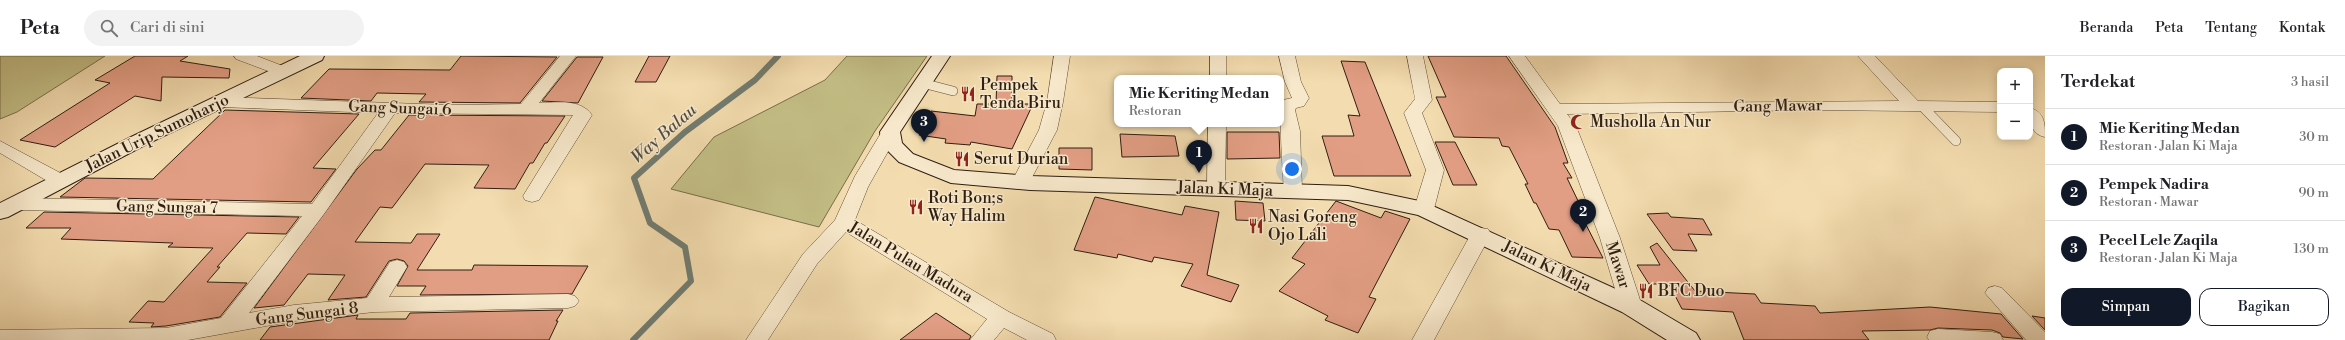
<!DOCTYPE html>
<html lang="id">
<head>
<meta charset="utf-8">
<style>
  body { margin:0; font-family:"Libre Bodoni",serif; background:#f2f2f2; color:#202124 }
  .controls { position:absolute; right:12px; top:12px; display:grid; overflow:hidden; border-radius:8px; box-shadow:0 2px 10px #0003 }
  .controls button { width:36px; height:36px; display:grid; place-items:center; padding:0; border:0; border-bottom:1px solid #e0e0e0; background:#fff; color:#202124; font:20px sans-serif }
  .you { position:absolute; left:1292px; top:113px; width:14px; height:14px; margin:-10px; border:3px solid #fff; border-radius:50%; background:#1a73e8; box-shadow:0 0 0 6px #1a73e833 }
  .badge { display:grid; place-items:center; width:26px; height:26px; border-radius:50%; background:#111827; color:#fff; font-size:13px; font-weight:700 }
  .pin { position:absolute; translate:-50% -33px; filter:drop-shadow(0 1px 2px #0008) }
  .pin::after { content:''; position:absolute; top:21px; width:14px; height:12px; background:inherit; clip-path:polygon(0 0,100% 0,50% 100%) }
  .popup { position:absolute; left:1114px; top:19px; width:170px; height:52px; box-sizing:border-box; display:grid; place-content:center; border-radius:8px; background:#fff; filter:drop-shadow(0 1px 3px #0005); font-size:13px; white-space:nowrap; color:#757577 }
  .popup b { font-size:15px; color:#202124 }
  .popup::after { content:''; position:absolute; left:50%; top:100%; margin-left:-8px; border:8px solid transparent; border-top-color:#fff }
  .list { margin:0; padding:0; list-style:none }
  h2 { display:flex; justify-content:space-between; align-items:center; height:52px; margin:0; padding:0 16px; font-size:17px }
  h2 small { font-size:13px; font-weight:400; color:#757577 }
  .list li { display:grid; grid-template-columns:26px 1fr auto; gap:12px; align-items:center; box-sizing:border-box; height:56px; padding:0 16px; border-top:1px solid #e0e0e0 }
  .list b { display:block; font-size:15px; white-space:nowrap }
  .list p { margin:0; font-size:13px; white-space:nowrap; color:#757577 }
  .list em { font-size:13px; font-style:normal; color:#757577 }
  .actions { display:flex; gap:8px; padding:12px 16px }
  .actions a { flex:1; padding:9px 0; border:1px solid #111827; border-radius:12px; text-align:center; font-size:14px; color:#111827 }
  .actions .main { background:#111827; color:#fff }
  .icon { flex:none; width:22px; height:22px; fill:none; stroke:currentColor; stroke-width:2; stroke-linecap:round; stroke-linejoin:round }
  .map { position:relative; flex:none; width:2045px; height:284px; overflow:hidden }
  header { display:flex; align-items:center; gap:24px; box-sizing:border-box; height:56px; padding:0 20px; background:#fff; border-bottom:1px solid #e0e0e0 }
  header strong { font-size:19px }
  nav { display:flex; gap:22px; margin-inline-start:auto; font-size:14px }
  .search { width:280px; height:36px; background:#f2f2f2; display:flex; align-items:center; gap:10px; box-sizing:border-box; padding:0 14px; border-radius:22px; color:#757577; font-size:15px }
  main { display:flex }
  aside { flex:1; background:#fff }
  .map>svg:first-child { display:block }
</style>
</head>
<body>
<header>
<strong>Peta</strong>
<div class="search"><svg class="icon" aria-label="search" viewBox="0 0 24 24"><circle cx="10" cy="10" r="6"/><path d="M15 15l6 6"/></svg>Cari di sini</div>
<nav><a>Beranda</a><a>Peta</a><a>Tentang</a><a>Kontak</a></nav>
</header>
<main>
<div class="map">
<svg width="2045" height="284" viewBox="0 0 2045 284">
  <rect width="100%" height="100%" fill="#f3dcaf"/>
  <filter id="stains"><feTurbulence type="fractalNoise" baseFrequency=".005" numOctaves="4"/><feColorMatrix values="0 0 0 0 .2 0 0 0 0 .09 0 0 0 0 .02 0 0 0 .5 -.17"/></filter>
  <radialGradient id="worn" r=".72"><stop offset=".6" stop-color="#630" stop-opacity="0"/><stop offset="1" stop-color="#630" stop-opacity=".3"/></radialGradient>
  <path fill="#c3be85" stroke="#796e4c" d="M 0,0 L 105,0 L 17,56 L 0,63 Z
    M 847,0 L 927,0 L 875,75 L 819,171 L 671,133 L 714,81 L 825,24 Z"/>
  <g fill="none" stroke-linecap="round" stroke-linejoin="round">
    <path stroke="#717c71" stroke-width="6" d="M 633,284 L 691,225 L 685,191 L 650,167 L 634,122 L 685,76 L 755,24 L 778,0"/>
  </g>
  <path fill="#e29e84" stroke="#2f1e12" d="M 135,0 L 188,0 L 180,5 L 230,13 L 229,22 L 162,21 L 161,45 L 135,40 L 55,91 L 20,84 L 110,27 L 95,24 Z
    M 461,0 L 557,1 L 520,47 L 419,46 L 426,38 L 377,37 L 371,45 L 301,42 L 329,13 L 450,14 Z
    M 649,0 L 670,0 L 656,26 L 635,26 Z
    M 1428,0 L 1506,0 L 1555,71 L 1568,107 L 1563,107 L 1572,122 L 1567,122 L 1580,149 L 1576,149 L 1603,202 L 1572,201 L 1559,174 L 1549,173 L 1536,147 L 1534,147 L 1525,128 L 1528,128 L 1509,91 L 1502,90 L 1499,82 L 1454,81 L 1436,41 L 1446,41 Z
    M 577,1 L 603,1 L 578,47 L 542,45 Z
    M 1341,5 L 1365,6 L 1411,120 L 1334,120 L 1322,80 L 1354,80 L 1348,59 L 1360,60 Z
    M 997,20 L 1012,20 L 1012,48 L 1033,48 L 1012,93 L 971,86 L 970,89 L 945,87 L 946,83 L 919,79 L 931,55 L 975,60 L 977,48 L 996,48 Z
    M 225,54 L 359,58 L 313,112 L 336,113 L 311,146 L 60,141 L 85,122 L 153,123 Z
    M 409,59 L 565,60 L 547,87 L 545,87 L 533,107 L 530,107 L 515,133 L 474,132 L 489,109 L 425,108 L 392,152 L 380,151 L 355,186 L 411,187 L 417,178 L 440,178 L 417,214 L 472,214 L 474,209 L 588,210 L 572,238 L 420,239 L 426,230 L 397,230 L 408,210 L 404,205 L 397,203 L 389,205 L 366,241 L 328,244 L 345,219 L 308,218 L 284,249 L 254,252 L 357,113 L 375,94 L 381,94 Z
    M 1227,76 L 1279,76 L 1280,102 L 1227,103 Z
    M 1120,78 L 1175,80 L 1179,100 L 1122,101 Z
    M 1435,86 L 1455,86 L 1477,129 L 1453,129 Z
    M 1059,92 L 1092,92 L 1092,114 L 1059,113 Z
    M 1095,141 L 1182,159 L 1185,150 L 1219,156 L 1207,219 L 1239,229 L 1231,246 L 1181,230 L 1193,208 L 1154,201 L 1152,206 L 1118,198 L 1117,202 L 1074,194 Z
    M 1235,145 L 1263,147 L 1265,165 L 1236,164 Z
    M 1336,145 L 1381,162 L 1385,155 L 1410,163 L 1369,241 L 1376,243 L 1358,277 L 1325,264 L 1328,260 L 1279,235 L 1305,208 L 1292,202 Z
    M 44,156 L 299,161 L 286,178 L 247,177 L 217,211 L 220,211 L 207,226 L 247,227 L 220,261 L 166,270 L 151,271 L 154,267 L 129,266 L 148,245 L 164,246 L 213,192 L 168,191 L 173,187 L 61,183 L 71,172 L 26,172 Z
    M 1668,157 L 1671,161 L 1703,163 L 1712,179 L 1688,178 L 1697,195 L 1673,194 L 1647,158 Z
    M 1657,187 L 1695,235 L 1755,238 L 1761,247 L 1815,250 L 1820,257 L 1930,251 L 2001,258 L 2023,283 L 2003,281 L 2000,277 L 1992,274 L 1938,272 L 1930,274 L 1862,275 L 1869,284 L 1744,284 L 1733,256 L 1682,253 L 1669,228 L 1649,228 L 1637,209 L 1660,209 L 1650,191 Z
    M 563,254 L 556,265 L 558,265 L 549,284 L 260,284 L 270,271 L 358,259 L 356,263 L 406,263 L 410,257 Z
    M 936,257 L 971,280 L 969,284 L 900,284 Z
    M 2032,260 L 2045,262 L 2045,274 Z"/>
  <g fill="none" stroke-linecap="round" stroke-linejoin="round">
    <g stroke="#604e39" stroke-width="10">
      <path id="service" d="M 922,27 L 953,35
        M 1922,50 L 1956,85"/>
    </g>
    <g stroke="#604e39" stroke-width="1">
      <path id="minor" d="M 234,0 L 257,0 L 288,12 L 290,15 L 288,18 L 276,18 L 236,3 Z
        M 560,0 L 576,0 L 539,47 C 556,47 580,42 592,59 L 539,144 L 532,146 L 525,144 L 523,140 L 573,59 L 395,57 L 324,158 L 249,257 L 294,249 L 367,242 L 390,206 L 397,204 L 404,206 L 407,211 L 389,241 L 568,238 L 575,240 L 579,245 L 575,250 L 568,252 L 374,256 L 294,265 L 188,284 L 0,284 L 0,274 L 166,272 L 221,262 L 302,160 L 17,154 L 10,152 L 7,148 L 10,144 L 17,142 L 312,148 L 378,57 L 220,51 L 214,50 L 212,46 L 214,42 L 220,41 L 450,49 L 521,48 Z
        M 1054,0 L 1070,0 L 1063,46 L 1057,74 L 1027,131 L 1020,133 L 1013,131 L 1011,127 L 1039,74 L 1047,46 Z
        M 1210,0 L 1226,0 L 1226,22 L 1210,22 Z
        M 1279,0 L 1295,0 L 1301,26 L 1309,42 L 1304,50 L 1296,52 L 1295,54 L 1300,75 L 1302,134 L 1300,138 L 1293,140 L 1286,138 L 1284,134 C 1283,120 1278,52 1283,44 L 1292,42 L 1285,26 Z
        M 1407,0 L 1423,0 L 1432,44 L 1422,57 L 1444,114 L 1434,153 L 1431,157 L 1424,159 L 1417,157 L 1414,153 L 1426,114 L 1404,57 L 1415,43 Z
        M 1509,0 L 1525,0 L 1560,48 L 1899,45 L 1858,0 L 1875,0 L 1918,45 L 2000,46 L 2000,56 L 1818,54 L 1567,58 L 1576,70 L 1620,182 L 1642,250 L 1639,255 L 1631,257 L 1623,255 L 1620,250 L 1600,182 L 1558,70 Z
        M 2030,52 C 2045,56 2045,68 2045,81 C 2030,78 2030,65 2030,52 Z
        M 1208,68 L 1226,68 L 1225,132 L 1223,136 L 1216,138 L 1209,136 L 1207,132 Z
        M 890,71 L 896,72 L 899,76 L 868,131 L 855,164 L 1009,256 L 1053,278 L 1056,284 L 1027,284 L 1004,272 L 994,284 L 970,284 L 987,263 L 846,176 L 817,208 L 768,284 L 746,284 L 803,198 L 835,164 L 855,120 L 884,72 Z
        M 0,85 L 68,121 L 70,125 L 68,129 L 61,131 L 54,129 L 0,97 Z
        M 1481,172 L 1488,173 L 1491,178 L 1434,284 L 1412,284 L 1471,178 L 1474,173 Z
        M 1995,230 L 2002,232 L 2045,276 L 2045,284 L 2026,284 L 1985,237 L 1988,232 Z
        M 1938,273 L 1992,276 L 2000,278 L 2003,284 L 1929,284 L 1927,281 L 1930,275 Z"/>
    </g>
    <g stroke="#2f1e12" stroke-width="2">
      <path id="secondary" d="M 300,0 L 324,0 L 322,4 L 145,89 L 8,161 L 0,163 L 0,147 L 131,81 Z
        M 932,0 L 950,0 L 900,76 L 902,87 L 913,98 L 954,114 L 1030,120 L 1348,130 L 1424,146 L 1640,244 L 1696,277 L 1700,284 L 1667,284 L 1622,256 L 1418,159 L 1348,144 L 1030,134 L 951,127 L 899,106 L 882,89 L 880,76 Z"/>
    </g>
    <use href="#service" stroke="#f7e8cb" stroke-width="9"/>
    <use href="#minor" fill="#f7e8cb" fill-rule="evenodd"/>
    <use href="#secondary" fill="#f7e8cb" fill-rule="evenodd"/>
  </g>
  <defs>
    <g id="restaurant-bare" transform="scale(1.2)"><path d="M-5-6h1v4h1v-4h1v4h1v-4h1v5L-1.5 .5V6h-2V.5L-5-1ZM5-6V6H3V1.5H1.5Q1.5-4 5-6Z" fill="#8f2418" stroke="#f7e8cb" stroke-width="2.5" paint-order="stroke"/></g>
    <g id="mosque-bare" transform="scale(1.2)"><path d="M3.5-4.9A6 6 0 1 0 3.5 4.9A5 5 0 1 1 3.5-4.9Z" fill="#8f2418" stroke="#f7e8cb" stroke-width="2.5" paint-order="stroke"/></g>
  </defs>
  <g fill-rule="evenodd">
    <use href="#restaurant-bare" x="968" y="38"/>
    <use href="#mosque-bare" x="1578" y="66"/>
    <use href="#restaurant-bare" x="962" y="103"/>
    <use href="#restaurant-bare" x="916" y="151"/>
    <use href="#restaurant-bare" x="1256" y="170"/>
    <use href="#restaurant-bare" x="1646" y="235"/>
  </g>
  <g text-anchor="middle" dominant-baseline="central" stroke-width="3" stroke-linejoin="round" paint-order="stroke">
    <g font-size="16" fill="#2f1e12" stroke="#f7e8cb" text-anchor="start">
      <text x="980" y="29">Pempek<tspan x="980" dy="18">Tenda Biru</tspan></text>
      <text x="1590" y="66">Musholla An Nur</text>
      <text x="974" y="103">Serut Durian</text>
      <text x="928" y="142">Roti Bon;s<tspan x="928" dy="18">Way Halim</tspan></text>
      <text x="1268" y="161">Nasi Goreng<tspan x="1268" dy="18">Ojo Lali</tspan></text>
      <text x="1658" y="235">BFC Duo</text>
    </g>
    <g font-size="16" fill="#2f1e12" stroke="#f7e8cb">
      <text transform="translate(1778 50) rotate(-1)">Gang Mawar</text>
      <text transform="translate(400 52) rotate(2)">Gang Sungai 6</text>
      <text transform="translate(157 77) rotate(-26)">Jalan Urip Sumoharjo</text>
      <text transform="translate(1225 133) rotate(2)">Jalan Ki Maja</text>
      <text transform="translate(167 151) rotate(1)">Gang Sungai 7</text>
      <text transform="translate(911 206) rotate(31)">Jalan Pulau Madura</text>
      <text transform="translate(1618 209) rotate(72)">Mawar</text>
      <text transform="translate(1547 210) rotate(26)">Jalan Ki Maja</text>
      <text transform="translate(307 258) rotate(-7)">Gang Sungai 8</text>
    </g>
    <g font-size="17" font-style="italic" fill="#504d42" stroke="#f7e8cb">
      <text transform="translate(664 78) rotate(-41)">Way Balau</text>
    </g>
  </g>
  <rect width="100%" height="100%" filter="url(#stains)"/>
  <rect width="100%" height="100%" fill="url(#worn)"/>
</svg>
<div class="controls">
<button>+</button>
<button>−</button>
</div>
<div class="you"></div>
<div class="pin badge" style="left:1199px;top:117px">1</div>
<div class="popup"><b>Mie Keriting Medan</b>Restoran</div>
<div class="pin badge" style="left:1583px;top:176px">2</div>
<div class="pin badge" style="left:924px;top:86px">3</div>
</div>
<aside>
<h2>Terdekat<small>3 hasil</small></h2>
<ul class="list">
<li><span class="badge">1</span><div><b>Mie Keriting Medan</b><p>Restoran · Jalan Ki Maja</p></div><em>30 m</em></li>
<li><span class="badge">2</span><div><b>Pempek Nadira</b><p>Restoran · Mawar</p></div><em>90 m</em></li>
<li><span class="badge">3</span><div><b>Pecel Lele Zaqila</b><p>Restoran · Jalan Ki Maja</p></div><em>130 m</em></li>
</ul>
<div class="actions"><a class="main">Simpan</a><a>Bagikan</a></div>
</aside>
</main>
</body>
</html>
